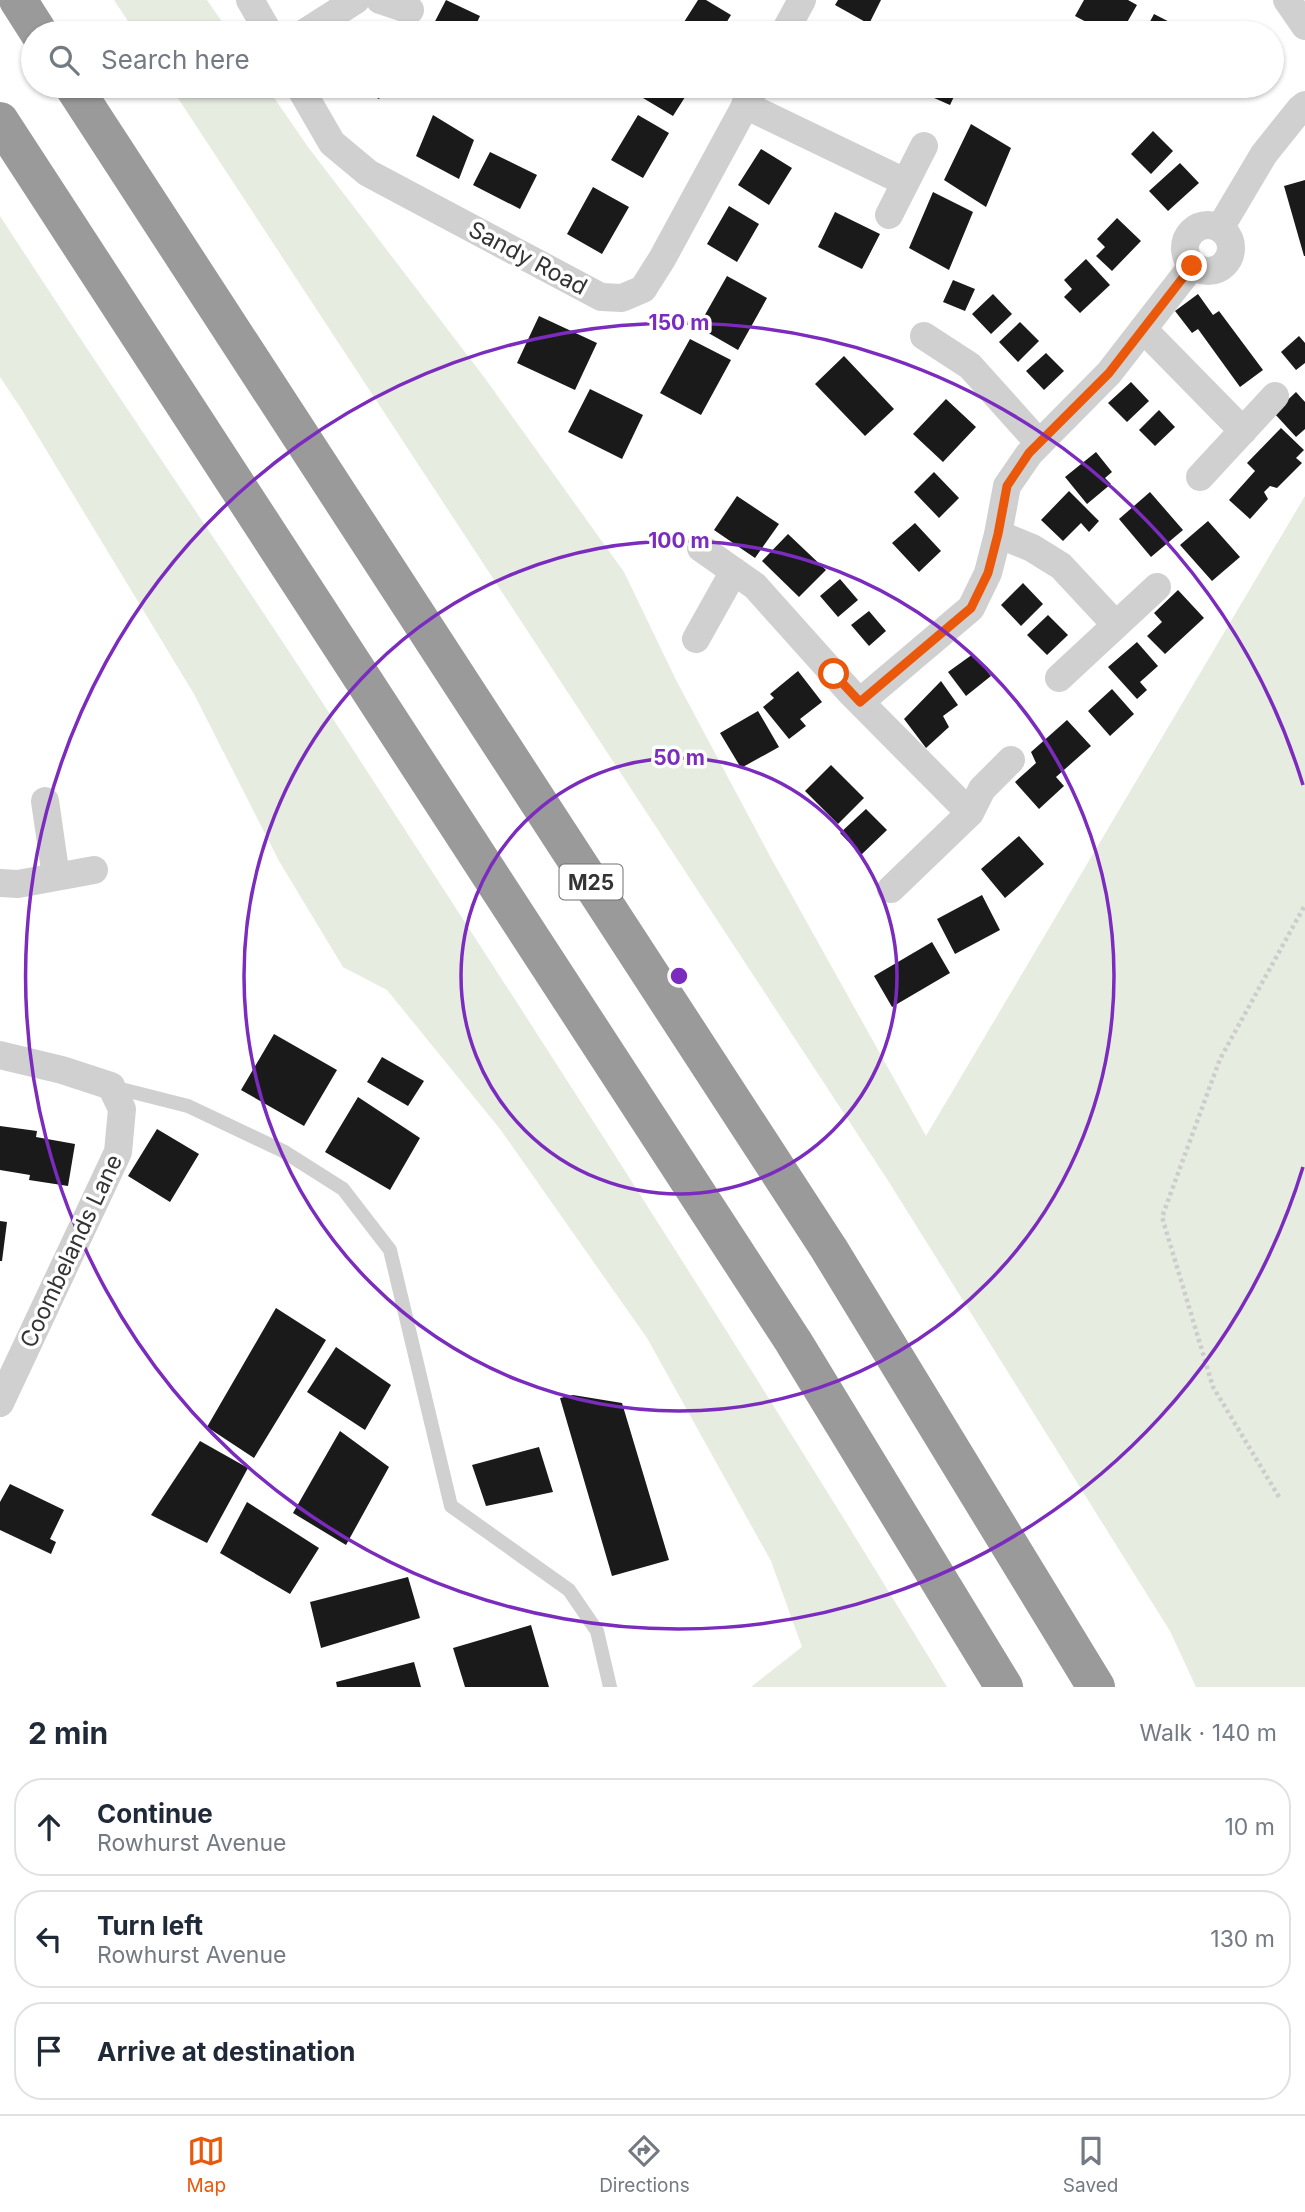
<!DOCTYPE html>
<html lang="en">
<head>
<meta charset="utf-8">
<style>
  body { margin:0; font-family:Inter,sans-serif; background:#f6f6f7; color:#1f2937 }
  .stop { position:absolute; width:21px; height:21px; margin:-16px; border:5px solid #ea580c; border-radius:50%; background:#fff }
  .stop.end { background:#ea580c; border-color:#fff; box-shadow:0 2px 7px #0008 }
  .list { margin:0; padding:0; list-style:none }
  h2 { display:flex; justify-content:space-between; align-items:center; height:91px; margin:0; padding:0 28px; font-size:30px }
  h2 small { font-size:23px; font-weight:400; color:#747a83 }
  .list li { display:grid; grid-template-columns:46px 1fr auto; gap:21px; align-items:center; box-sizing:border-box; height:98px; margin:0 14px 14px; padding:0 14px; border:2px solid #e0e1e3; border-radius:28px }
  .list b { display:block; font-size:26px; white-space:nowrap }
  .list p { margin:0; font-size:23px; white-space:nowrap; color:#747a83 }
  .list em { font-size:23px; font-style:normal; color:#747a83 }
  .icon { flex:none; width:38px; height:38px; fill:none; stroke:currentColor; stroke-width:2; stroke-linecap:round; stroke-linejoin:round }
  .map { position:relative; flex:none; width:1305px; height:1687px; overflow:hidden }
  .search { position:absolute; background:#fff; box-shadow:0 2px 5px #0004; left:21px; right:21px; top:21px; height:77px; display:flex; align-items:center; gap:18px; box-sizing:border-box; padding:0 24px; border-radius:38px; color:#747a83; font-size:26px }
  .sheet { height:427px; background:#fff }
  nav { display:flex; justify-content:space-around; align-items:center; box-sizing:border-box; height:98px; border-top:2px solid #e0e1e3; background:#fff; font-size:19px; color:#747a83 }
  nav a { display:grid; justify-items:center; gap:4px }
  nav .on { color:#ea580c }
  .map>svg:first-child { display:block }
</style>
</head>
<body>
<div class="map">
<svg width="1305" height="1687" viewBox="0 0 1305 1687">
  <rect width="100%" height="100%" fill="#fff"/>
  <path fill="#e6ecdf" d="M 114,0 L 207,0 L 230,33 L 136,33 Z
    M 170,86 L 266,86 L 308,147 L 484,377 L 624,572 L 676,680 L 771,858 L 926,1136 L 1305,496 L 1305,1687 L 1196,1687 L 1170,1631 L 887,1179 Z
    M 0,216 C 102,373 208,528 311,685 C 527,1017 742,1349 947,1687 L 751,1687 L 802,1647 L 771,1561 L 647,1338 L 500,1129 L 387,990 L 343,967 L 279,861 L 194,694 L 22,410 L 0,377 Z"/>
  <path fill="#1a1a1a" d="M 446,0 L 480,16 L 472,33 L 429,33 Z
    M 698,0 L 706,0 L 731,15 L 720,33 L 677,33 Z
    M 838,0 L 881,0 L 869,24 L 835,5 Z
    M 1084,0 L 1128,0 L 1137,5 L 1121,33 L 1107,33 L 1075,16 Z
    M 1154,14 L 1191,33 L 1144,33 Z
    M 828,23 L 847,33 L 822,33 Z
    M 354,86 L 386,86 L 379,99 Z
    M 651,86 L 692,86 L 673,116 L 643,98 Z
    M 907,86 L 959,86 L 950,105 Z
    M 433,115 L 474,140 L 459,179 L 416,156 Z
    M 638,115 L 669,133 L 643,178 L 611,160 Z
    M 971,124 L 1011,148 L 986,207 L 944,180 Z
    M 1153,131 L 1173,151 L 1151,174 L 1131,154 Z
    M 761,149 L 792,168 L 769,205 L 738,185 Z
    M 490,152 L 537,175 L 520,209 L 473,185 Z
    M 1180,163 L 1199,183 L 1168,211 L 1149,191 Z
    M 1305,180 L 1305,256 L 1304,256 L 1284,186 Z
    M 593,187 L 629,207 L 602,254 L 567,234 Z
    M 933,192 L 973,212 L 949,270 L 909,248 Z
    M 729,206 L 759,224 L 737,262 L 707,244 Z
    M 835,212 L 880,234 L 862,269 L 818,247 Z
    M 1117,218 L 1141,241 L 1112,271 L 1096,256 L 1105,247 L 1097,239 Z
    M 1086,259 L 1110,285 L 1080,313 L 1064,297 L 1072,289 L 1064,280 Z
    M 727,276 L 767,298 L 738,350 L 698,327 Z
    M 953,280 L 975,289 L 965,311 L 943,302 Z
    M 993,294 L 1012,314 L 991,334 L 972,314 Z
    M 1198,294 L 1213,315 L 1219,311 L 1263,370 L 1240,387 L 1198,329 L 1192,333 L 1175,311 Z
    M 539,316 L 597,343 L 575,390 L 517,363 Z
    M 1020,322 L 1039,341 L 1018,362 L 999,342 Z
    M 1299,336 L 1305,343 L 1305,363 L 1296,370 L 1281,352 Z
    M 690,339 L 731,360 L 701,415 L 660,393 Z
    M 1046,353 L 1064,371 L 1044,390 L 1026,371 Z
    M 844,356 L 894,409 L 865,436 L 815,384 Z
    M 1131,382 L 1149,401 L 1127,422 L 1108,403 Z
    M 590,389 L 643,415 L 622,459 L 568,432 Z
    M 1296,392 L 1305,402 L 1305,429 L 1296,437 L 1274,413 Z
    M 946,399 L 976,427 L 943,462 L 913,434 Z
    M 1159,410 L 1175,427 L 1155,446 L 1139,430 Z
    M 1281,428 L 1304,450 L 1296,458 L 1302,463 L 1277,488 L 1270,486 L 1264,492 L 1268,499 L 1250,519 L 1229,500 L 1255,471 L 1247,463 Z
    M 1096,452 L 1112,472 L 1105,478 L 1111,484 L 1087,504 L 1065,477 Z
    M 934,472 L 959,498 L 939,518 L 914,492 Z
    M 1069,491 L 1099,521 L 1089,532 L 1081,523 L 1063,541 L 1041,520 Z
    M 1150,492 L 1183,530 L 1151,557 L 1119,519 Z
    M 737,496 L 779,524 L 755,558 L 714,530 Z
    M 1208,521 L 1240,557 L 1212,581 L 1180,545 Z
    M 915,523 L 941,551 L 919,572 L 892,543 Z
    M 788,534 L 826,570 L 799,597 L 762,561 Z
    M 840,579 L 858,600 L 838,617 L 820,596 Z
    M 1023,583 L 1043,604 L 1021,626 L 1001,605 Z
    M 1178,590 L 1204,618 L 1165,654 L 1147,636 L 1162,622 L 1154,613 Z
    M 869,611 L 886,631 L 869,646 L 851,625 Z
    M 1048,615 L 1068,635 L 1047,655 L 1027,635 Z
    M 1137,642 L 1158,666 L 1140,682 L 1147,690 L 1137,699 L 1108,667 Z
    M 973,654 L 991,676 L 966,696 L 948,672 Z
    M 798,671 L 822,702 L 800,719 L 806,726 L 789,739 L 763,707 L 774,698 L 770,694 Z
    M 941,681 L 958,705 L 943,716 L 949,727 L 926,748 L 904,719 Z
    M 1112,689 L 1134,714 L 1110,736 L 1088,711 Z
    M 758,711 L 779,747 L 741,768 L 720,733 Z
    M 1067,720 L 1091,746 L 1056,777 L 1064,786 L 1039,809 L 1015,782 L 1036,763 L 1031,752 Z
    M 831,765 L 864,798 L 838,824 L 805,791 Z
    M 866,809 L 887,830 L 861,855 L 840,833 Z
    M 1019,836 L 1044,864 L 1005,898 L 981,869 Z
    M 982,895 L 1000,930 L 955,954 L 937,919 Z
    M 932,942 L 950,973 L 892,1007 L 874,976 Z
    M 274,1034 L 337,1070 L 304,1126 L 241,1090 Z
    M 382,1057 L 424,1081 L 408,1106 L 367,1082 Z
    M 358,1097 L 420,1138 L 390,1190 L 325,1152 Z
    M 0,1126 L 37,1131 L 36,1137 L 75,1144 L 68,1186 L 29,1180 L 30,1175 L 0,1170 Z
    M 157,1129 L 199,1154 L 170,1202 L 128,1176 Z
    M 0,1221 L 7,1222 L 2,1261 L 0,1261 Z
    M 276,1308 L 326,1340 L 254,1458 L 207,1427 Z
    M 336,1347 L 391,1385 L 365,1430 L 307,1392 Z
    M 573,1395 L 622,1403 L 669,1560 L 612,1576 L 560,1398 Z
    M 340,1431 L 389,1467 L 346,1545 L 293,1513 Z
    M 200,1441 L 248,1468 L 207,1543 L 151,1515 Z
    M 539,1447 L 553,1492 L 486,1506 L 472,1465 Z
    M 10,1484 L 64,1510 L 50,1539 L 56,1542 L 51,1554 L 0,1530 L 0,1502 Z
    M 247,1502 L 319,1548 L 290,1594 L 220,1553 Z
    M 408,1577 L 420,1618 L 321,1648 L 310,1602 Z
    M 531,1625 L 549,1687 L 465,1687 L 453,1648 Z
    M 414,1662 L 421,1687 L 337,1687 L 336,1682 Z"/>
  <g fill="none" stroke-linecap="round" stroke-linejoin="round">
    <path stroke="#cdcdcd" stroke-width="4.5" stroke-dasharray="3.5 3.5" stroke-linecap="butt" d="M 1279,1497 L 1213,1387 L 1162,1217 L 1220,1059 L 1305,905"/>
    <path stroke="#d0d0d0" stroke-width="14" d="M 113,1087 L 188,1106 L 283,1151 L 343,1189 L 390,1250 L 451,1506 L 569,1590 L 597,1631 L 610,1687"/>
    <path stroke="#d0d0d0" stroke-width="28" d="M 250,0 L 269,33
      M 380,0 L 410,10
      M 1287,0 L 1305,26
      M 304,33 L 356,0
      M 784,33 L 802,0
      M 299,86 L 332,143 L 368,173 L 601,297 L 622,298 L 643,289 L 662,259 L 756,86
      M 745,105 L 905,182
      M 889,215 L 924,146
      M1185 248a23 23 0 1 1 46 0a23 23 0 1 1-46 0Z
      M 1220,228 L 1264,154 L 1300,109 L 1305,105
      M 1143,329 L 1243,431
      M 924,336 L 970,366 L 1039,443
      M 1200,477 L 1275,396
      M 998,534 L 1032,548 L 1061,566 L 1116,625
      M 701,548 L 755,586 L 850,692 L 970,813
      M 696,639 L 734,571
      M 1059,678 L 1157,587
      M 860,702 L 971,608 L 988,573 L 998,534 L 1007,486 L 1029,454 L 1109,373 L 1192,266
      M 45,801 L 56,877
      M 0,883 L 18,884 L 94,870
      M 891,889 L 970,813 L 982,789 L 1011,760
      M 0,1055 L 62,1070 L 111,1086 L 122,1109 L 118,1152 L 0,1403"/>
    <path stroke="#9a9a9a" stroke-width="38" d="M 18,0 L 39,33
      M 73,86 L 829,1249 L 1096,1687
      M 0,121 L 793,1341 L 1004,1687"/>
  </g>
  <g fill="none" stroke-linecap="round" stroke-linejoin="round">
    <path stroke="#ea580c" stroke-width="9" d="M 834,674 L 860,702 L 971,608 L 988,573 L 998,534 L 1007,486 L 1029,453 L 1109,373 L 1192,266"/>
  </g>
  <g fill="none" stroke="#7b2cbf" stroke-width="3.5">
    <circle cx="679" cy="976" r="218"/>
    <circle cx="679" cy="976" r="435"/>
    <path d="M1303 1167A653 653 0 1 1 1303 785"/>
  </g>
  <g text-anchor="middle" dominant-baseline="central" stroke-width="7" stroke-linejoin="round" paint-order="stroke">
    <rect fill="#fff" stroke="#707070" stroke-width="2" x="559.5" y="864.5" width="63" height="35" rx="5"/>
    <g font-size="21" font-weight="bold" fill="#333">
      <text x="591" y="882">M25</text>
    </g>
    <g font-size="23" fill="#333" stroke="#fff">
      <text transform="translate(528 258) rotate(28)">Sandy Road</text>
      <text transform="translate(71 1251) rotate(-65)">Coombelands Lane</text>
    </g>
  </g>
  <circle cx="679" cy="976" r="10" fill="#7b2cbf" stroke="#fff" stroke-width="3.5"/>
  <g font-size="21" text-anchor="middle" font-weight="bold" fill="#7b2cbf" stroke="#fff" stroke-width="7" stroke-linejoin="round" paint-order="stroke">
    <text x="679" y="330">150 m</text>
    <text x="679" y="548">100 m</text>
    <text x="679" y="765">50 m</text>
  </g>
</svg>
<div class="stop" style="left:834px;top:674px"></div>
<div class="stop end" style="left:1192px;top:266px"></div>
<div class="search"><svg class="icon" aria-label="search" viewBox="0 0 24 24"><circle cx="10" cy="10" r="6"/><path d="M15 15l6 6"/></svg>Search here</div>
</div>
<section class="sheet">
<h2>2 min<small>Walk · 140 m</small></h2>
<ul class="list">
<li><svg class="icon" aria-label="ahead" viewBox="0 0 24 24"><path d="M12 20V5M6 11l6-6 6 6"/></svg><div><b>Continue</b><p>Rowhurst Avenue</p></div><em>10 m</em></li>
<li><svg class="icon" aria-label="left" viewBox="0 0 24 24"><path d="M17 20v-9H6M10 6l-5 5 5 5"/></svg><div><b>Turn left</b><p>Rowhurst Avenue</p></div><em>130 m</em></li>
<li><svg class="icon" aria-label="arrive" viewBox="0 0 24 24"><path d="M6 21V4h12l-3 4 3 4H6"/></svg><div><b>Arrive at destination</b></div></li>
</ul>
</section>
<nav>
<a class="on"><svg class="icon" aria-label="map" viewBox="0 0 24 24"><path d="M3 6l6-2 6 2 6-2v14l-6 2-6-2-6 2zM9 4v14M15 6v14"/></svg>Map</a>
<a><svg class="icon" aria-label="directions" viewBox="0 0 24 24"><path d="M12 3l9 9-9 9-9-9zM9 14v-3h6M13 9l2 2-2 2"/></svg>Directions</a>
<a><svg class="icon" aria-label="saved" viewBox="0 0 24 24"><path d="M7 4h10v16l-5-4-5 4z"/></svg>Saved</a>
</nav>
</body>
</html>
